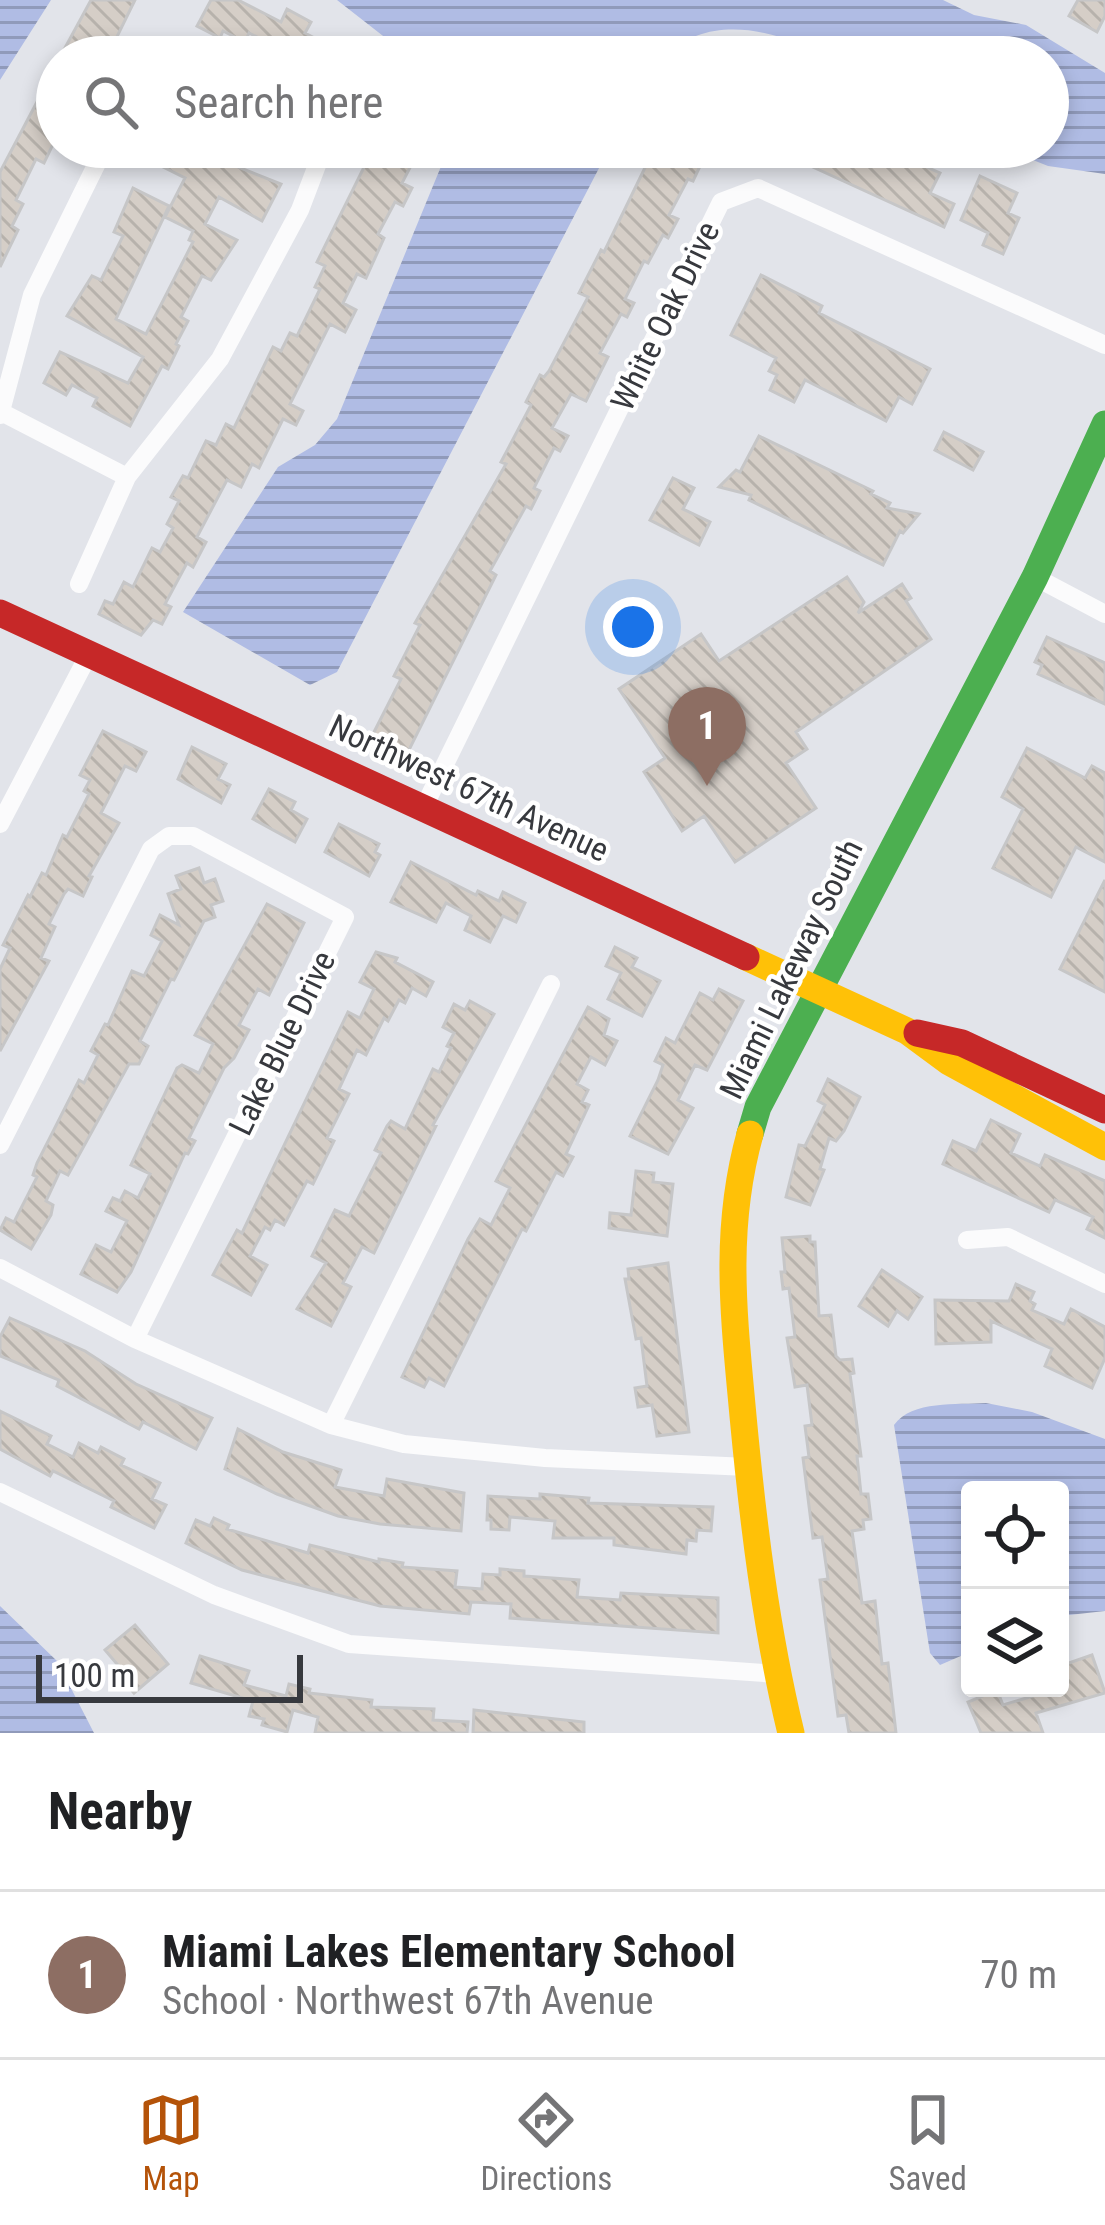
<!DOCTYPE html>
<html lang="en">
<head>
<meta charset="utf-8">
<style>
  body { margin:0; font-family:"Roboto Condensed",sans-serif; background:#f2f2f2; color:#202124 }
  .controls { position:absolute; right:36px; bottom:36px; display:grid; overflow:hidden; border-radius:12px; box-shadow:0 6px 18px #0003 }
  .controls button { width:108px; height:108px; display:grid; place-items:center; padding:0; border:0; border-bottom:3px solid #e0e0e0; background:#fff; color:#202124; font:60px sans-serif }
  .scale { position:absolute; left:36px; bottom:30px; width:267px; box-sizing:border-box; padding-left:12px; border:6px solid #37393e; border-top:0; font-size:33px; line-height:42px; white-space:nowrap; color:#37393e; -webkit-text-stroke:9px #fff; paint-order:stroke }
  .you { position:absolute; left:633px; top:627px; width:42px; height:42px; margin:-30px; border:9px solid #fff; border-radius:50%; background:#1a73e8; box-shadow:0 0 0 18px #1a73e833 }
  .badge { display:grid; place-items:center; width:78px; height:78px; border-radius:50%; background:#b45309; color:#fff; font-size:39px; font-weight:700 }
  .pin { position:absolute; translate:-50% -99px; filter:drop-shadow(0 3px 6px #0008) }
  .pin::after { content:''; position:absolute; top:63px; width:42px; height:36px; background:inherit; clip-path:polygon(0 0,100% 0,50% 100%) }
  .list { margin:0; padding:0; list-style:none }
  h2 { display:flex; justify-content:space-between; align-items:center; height:156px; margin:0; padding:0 48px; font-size:51px }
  h2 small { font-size:39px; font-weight:400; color:#757577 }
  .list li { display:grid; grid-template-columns:78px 1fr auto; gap:36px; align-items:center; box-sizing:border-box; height:168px; padding:0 48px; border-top:3px solid #e0e0e0 }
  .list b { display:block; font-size:45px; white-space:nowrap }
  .list p { margin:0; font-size:39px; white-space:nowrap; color:#757577 }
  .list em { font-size:39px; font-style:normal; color:#757577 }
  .icon { flex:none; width:66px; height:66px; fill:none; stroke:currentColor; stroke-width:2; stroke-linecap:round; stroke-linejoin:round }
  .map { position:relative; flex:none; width:1105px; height:1733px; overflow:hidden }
  .search { position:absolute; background:#fff; box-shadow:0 6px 18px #0003; left:36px; right:36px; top:36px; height:132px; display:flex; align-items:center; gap:30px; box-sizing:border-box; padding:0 42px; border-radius:66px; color:#757577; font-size:45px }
  .sheet { height:324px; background:#fff }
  nav { display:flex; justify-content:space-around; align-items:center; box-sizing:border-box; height:168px; border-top:3px solid #e0e0e0; background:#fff; font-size:33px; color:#757577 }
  nav a { display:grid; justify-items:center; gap:6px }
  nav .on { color:#b45309 }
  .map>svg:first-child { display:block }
</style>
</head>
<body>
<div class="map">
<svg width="1105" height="1733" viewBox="0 0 1105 1733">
  <defs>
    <pattern id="water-rules" width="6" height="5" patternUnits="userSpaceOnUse" patternTransform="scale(3)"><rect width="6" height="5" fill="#b0bce4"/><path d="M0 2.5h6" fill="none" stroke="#909aba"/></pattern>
    <pattern id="building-back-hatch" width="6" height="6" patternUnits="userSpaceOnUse" patternTransform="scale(3)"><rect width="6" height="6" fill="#d5cec7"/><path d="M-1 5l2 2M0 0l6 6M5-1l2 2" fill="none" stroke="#b7b2ac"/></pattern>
  </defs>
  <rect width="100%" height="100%" fill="#e2e4ea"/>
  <path fill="url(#water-rules)" d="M 0,0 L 51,0 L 0,80 Z
    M 337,0 L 943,0 L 974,15 L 1026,25 L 1105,73 L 1105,174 L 1048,166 L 1000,147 L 1048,147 L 1048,57 L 826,57 C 780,30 706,12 666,57 L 410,57 Z
    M 449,147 L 610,147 L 337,672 L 310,685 L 183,612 L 278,467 L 315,445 L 337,419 Z
    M 986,1403 L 1032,1412 L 1105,1439 L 1105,1611 L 1060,1616 L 1060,1490 L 970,1490 L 970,1652 L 940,1665 L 930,1653 L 894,1425 C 912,1400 957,1405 986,1403 Z
    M 0,1606 L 57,1661 L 94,1733 L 0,1733 Z"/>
  <path fill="url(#building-back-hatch)" stroke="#c6c6c7" stroke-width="3" d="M 91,0 L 135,0 L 107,57 L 60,57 Z
    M 211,0 L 238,0 L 281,22 L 287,9 L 311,22 L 305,33 L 351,57 L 296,57 L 249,33 L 245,42 L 223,31 L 220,38 L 197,26 Z
    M 1078,0 L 1105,0 L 1105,16 L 1097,32 L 1069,16 Z
    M 57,64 L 57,136 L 44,163 L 36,159 L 16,200 L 23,204 L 12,226 L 18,230 L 0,267 L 0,172 Z
    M 123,147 L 219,147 L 237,157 L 233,165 L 281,184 L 262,221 L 219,197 L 205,224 L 237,240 L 211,280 L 202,276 L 181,317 L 188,321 L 176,344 L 179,346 L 168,369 L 162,366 L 130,426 L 93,406 L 97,398 L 72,385 L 66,395 L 44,383 L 60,352 L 128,383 L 143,357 L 67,316 L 92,276 L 101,280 L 123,236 L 114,232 L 133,188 L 169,206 L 116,319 L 146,334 L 193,242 L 189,240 L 193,231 L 165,217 L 185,178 Z
    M 374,147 L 413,147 L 409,155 L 415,158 L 402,183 L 412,188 L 403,206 L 395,202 L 378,234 L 384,238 L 366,278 L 357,274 L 343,303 L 356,310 L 345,332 L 330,324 L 290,404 L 303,411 L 296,425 L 283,419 L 259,468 L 252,464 L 241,487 L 227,480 L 197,537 L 206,542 L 193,567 L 187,563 L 165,604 L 171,607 L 162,624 L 153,620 L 141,635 L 99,614 L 105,601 L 113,604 L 124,582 L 133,587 L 152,548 L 160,552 L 173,528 L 167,524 L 179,501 L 171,497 L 183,476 L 188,478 L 206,441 L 216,445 L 226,424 L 234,428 L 273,347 L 281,351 L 290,333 L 297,336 L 320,289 L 315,287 L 325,266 L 317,262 Z
    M 655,147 L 745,149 L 701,164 L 693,181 L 688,179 L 669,215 L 678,219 L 668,238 L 663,235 L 648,263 L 644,261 L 625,299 L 634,303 L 627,317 L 621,314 L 600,353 L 608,357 L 586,401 L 571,394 L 552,428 L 568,436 L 560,451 L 554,448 L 534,488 L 540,491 L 531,509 L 526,506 L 490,571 L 496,575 L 406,756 L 372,736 L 401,679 L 394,676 L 420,625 L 415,623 L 506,464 L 501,462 L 531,405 L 526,402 L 540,375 L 544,377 L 549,371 L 588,297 L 579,293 L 601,250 L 604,252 Z
    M 769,147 L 831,147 L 867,163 L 874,147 L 894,147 L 906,152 L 904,157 L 940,173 L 930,193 L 954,204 L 944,227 Z
    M 980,176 L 1017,193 L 1008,213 L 1019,218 L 1003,254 L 983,245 L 988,233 L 961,220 Z
    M 761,275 L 822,306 L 819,313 L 930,369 L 912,404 L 899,397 L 886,421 L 805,380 L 794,402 L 770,390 L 777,375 L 769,371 L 776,358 L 731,335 Z
    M 944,432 L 983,452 L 973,470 L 935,450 Z
    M 759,436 L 873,491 L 871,494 L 890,503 L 887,508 L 919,514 L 903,533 L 900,531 L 883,565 L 749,500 L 751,495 L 719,487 L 736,470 L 740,472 Z
    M 673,478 L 694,488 L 683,509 L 710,522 L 699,545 L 650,520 Z
    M 847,577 L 864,602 L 858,613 L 902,584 L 911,598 L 906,601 L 931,639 L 796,732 L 807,749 L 786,763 L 816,808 L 735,862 L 704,816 L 682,831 L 644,772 L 665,758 L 619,689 L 701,634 L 719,661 Z
    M 1047,637 L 1105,663 L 1105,704 L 1038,674 L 1042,665 L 1035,662 Z
    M 103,731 L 146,752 L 136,771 L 125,766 L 101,813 L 119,823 L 89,876 L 92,877 L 83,896 L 68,889 L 64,894 L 49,924 L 55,927 L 41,958 L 49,961 L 0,1051 L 0,969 L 10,948 L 3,945 L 28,895 L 30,897 L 42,873 L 46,875 L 63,835 L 67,837 L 89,794 L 84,791 L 90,780 L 80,775 Z
    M 192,747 L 226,764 L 218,779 L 230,785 L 221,803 L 178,779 Z
    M 1027,748 L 1085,778 L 1092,766 L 1105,773 L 1105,862 L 1076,847 L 1051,897 L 993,868 L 1023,809 L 1002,797 Z
    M 269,789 L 295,802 L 291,810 L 307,819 L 295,842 L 253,819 Z
    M 339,824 L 379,844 L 375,852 L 380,855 L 369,876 L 325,852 Z
    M 411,862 L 476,895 L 478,891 L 499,901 L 503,892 L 525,903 L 516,922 L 503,916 L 490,942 L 465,930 L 471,916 L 446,903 L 436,922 L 391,902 Z
    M 199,868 L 204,883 L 215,879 L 223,901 L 211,905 L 215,917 L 204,921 L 174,980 L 171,979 L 140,1041 L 148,1046 L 139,1064 L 129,1064 L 68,1175 L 60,1171 L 46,1201 L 53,1205 L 51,1215 L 31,1249 L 0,1230 L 6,1218 L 14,1222 L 37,1177 L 33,1175 L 37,1163 L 79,1080 L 84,1083 L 98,1055 L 91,1051 L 105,1024 L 108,1025 L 132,971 L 144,976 L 162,941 L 151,935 L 160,915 L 179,925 L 168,894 L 181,889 L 176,876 Z
    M 1105,880 L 1105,992 L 1060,969 Z
    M 267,904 L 304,923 L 269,995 L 258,989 L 239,1025 L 249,1030 L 234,1058 L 224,1068 L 189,1138 L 195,1141 L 188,1154 L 185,1153 L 131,1272 L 117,1292 L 81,1274 L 96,1245 L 111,1252 L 127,1221 L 106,1211 L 113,1198 L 120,1201 L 125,1191 L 138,1198 L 150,1174 L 131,1165 L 177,1068 L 182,1065 L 199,1073 L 213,1044 L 195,1035 Z
    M 615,947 L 637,958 L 632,967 L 660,981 L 642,1016 L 608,999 L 621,973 L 606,966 Z
    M 376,952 L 397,958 L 395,962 L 433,982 L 426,996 L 412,988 L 405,1003 L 399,1000 L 388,1021 L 384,1018 L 366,1055 L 357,1050 L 339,1089 L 349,1094 L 327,1138 L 334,1141 L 313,1184 L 307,1181 L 284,1225 L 275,1220 L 270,1230 L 265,1227 L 250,1256 L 267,1265 L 251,1295 L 213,1275 L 237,1230 L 242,1233 L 348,1012 L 360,1018 L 374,989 L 360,982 Z
    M 719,989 L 743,1001 L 707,1070 L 695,1065 L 678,1100 L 693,1108 L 668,1154 L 630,1136 L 658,1080 L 663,1065 L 655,1061 L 666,1038 L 675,1043 L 700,993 L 713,1000 Z
    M 470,1001 L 494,1014 L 433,1125 L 436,1126 L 374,1253 L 362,1247 L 343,1283 L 351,1287 L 331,1326 L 297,1309 L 326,1263 L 312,1256 L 335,1210 L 349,1216 L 381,1153 L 375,1150 L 387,1126 L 391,1121 L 405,1129 L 433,1069 L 439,1072 L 451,1048 L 447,1046 L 454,1033 L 443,1027 L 454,1004 L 465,1010 Z
    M 588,1007 L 609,1019 L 604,1035 L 617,1041 L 605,1065 L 591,1057 L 577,1084 L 588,1090 L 582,1102 L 589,1105 L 566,1154 L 573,1157 L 563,1176 L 556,1172 L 526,1231 L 522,1229 L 444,1386 L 429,1378 L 424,1387 L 402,1377 L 468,1239 L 480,1219 L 491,1225 L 510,1188 L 496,1181 Z
    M 828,1079 L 860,1097 L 844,1131 L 836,1141 L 829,1138 L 820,1169 L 824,1170 L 810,1205 L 786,1197 L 799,1145 L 805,1146 L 825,1105 L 818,1101 Z
    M 991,1120 L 1020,1134 L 1011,1153 L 1040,1166 L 1045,1155 L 1105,1181 L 1105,1238 L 1087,1229 L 1093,1217 L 1055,1200 L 1049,1212 L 943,1164 L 953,1141 L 976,1151 Z
    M 636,1171 L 654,1173 L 653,1182 L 673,1184 L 667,1236 L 609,1228 L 610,1213 L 631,1215 Z
    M 810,1236 L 810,1242 L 815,1242 L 819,1316 L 831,1315 L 836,1356 L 840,1360 L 852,1359 L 854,1373 L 850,1374 L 861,1456 L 857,1456 L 861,1494 L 868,1494 L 871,1519 L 863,1520 L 864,1529 L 852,1531 L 862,1603 L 875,1601 L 882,1664 L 888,1663 L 896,1733 L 849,1733 L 846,1715 L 838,1716 L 820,1580 L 828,1579 L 822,1537 L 813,1538 L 803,1458 L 809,1457 L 805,1426 L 812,1425 L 807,1385 L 795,1387 L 787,1338 L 795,1337 L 789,1288 L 783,1289 L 781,1272 L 785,1272 L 782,1238 Z
    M 668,1263 L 689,1432 L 657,1436 L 652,1405 L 638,1407 L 635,1388 L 647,1386 L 641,1338 L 636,1339 L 625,1279 L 629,1279 L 628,1269 Z
    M 882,1270 L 922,1297 L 908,1319 L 897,1311 L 888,1326 L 859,1306 Z
    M 1016,1284 L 1034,1292 L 1030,1301 L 1035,1304 L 1032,1310 L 1064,1324 L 1071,1309 L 1105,1327 L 1105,1358 L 1092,1388 L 1045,1366 L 1052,1349 L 991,1321 L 991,1342 L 936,1344 L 935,1300 L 1009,1301 Z
    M 10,1318 L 85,1351 L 136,1384 L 212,1418 L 196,1449 L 143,1422 L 139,1429 L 57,1386 L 59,1380 L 0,1356 L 0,1337 Z
    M 0,1411 L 51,1436 L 47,1444 L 73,1457 L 79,1443 L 98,1453 L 101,1447 L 124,1459 L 121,1465 L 160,1483 L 152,1499 L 166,1505 L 154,1528 L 111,1507 L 114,1501 L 53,1471 L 50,1476 L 0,1449 Z
    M 238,1429 L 283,1452 L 341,1470 L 335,1487 L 384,1496 L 387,1479 L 464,1493 L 461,1531 L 380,1524 L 338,1516 L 277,1494 L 225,1469 Z
    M 540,1494 L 589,1498 L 588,1503 L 713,1507 L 711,1531 L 697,1530 L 696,1541 L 687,1540 L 686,1554 L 614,1545 L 614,1538 L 553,1538 L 555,1521 L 510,1517 L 509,1530 L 491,1529 L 491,1520 L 487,1520 L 488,1496 L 540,1499 Z
    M 214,1518 L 229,1525 L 227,1529 L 308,1553 L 310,1545 L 379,1562 L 379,1559 L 403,1563 L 402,1567 L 457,1571 L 455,1587 L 482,1589 L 483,1574 L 500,1575 L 500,1569 L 524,1571 L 524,1576 L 579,1580 L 577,1597 L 620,1600 L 621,1593 L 718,1598 L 718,1633 L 510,1618 L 511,1604 L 471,1602 L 469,1614 L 380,1606 L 242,1570 L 186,1543 L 196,1520 L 210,1526 Z
    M 135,1625 L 168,1664 L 134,1693 L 124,1681 L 128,1677 L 105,1650 Z
    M 1092,1655 L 1105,1693 L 1036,1713 L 1043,1733 L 981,1733 L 968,1702 L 997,1690 L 1003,1705 L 1060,1688 L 1060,1666 Z
    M 200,1656 L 249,1671 L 244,1685 L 286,1696 L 289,1684 L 310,1689 L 309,1693 L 372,1700 L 371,1707 L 434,1709 L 433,1720 L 468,1722 L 467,1733 L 315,1733 L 318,1717 L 293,1710 L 287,1732 L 262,1725 L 264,1719 L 249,1716 L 253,1701 L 191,1683 Z
    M 474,1710 L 584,1722 L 584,1733 L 473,1733 Z"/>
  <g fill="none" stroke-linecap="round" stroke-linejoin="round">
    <path stroke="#fbfbfc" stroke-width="18" d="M 1,412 L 127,477
      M 0,415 L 32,295 L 105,147
      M 1035,577 L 1105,614
      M 79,584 L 127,477 L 220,359 L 300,210 L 319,160 L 317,147
      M 424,807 L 721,202 L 758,188 L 1105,345
      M 0,824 L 89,654
      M 0,1145 L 151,849 L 169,836 L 193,836 L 345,917 L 135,1339
      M 967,1240 L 1008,1237 L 1105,1284
      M 0,1268 L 135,1339 L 331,1425 L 404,1444 L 545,1458 L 748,1467
      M 331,1425 L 551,984
      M 0,1492 L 214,1595 L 349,1644 L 777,1674"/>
    <path stroke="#4caf50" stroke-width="27" d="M 750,1134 L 758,1107 L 1035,577 L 1105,424"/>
    <path stroke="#ffc107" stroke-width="27" d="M 746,957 L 907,1031 L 949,1062 L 1105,1147
      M 750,1134 C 723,1231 734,1317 743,1416 C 753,1522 766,1630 791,1733"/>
    <path stroke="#c62828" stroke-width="27" d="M 0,613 L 746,957
      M 917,1033 L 962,1043 L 1105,1110"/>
  </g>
  <g text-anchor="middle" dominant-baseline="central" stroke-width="9" stroke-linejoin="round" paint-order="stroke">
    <g font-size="33" fill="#37393e" stroke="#fff">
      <text transform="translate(665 316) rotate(-64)">White Oak Drive</text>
      <text transform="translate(469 788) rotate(25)">Northwest 67th Avenue</text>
      <text transform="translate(791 969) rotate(-64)">Miami Lakeway South</text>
      <text transform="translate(282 1043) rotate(-64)">Lake Blue Drive</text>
    </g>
  </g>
</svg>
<div class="controls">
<button><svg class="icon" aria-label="locate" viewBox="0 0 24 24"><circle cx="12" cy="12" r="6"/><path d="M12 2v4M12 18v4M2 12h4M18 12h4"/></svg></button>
<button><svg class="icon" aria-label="layers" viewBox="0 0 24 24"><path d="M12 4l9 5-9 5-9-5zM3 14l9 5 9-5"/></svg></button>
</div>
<div class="scale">100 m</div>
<div class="you"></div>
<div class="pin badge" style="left:707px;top:786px;background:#8d6e63">1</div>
<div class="search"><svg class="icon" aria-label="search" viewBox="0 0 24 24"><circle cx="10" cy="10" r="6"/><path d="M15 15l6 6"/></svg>Search here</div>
</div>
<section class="sheet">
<h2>Nearby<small></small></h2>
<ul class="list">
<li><span class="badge" style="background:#8d6e63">1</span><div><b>Miami Lakes Elementary School</b><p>School · Northwest 67th Avenue</p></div><em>70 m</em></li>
</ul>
</section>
<nav>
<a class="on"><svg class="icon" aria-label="map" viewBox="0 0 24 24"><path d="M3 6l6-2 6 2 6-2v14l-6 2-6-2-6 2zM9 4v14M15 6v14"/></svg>Map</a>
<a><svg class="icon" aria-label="directions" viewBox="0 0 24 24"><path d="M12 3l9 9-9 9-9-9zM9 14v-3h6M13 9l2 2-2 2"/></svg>Directions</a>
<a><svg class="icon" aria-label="saved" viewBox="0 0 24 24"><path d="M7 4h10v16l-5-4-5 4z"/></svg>Saved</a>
</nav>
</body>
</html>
